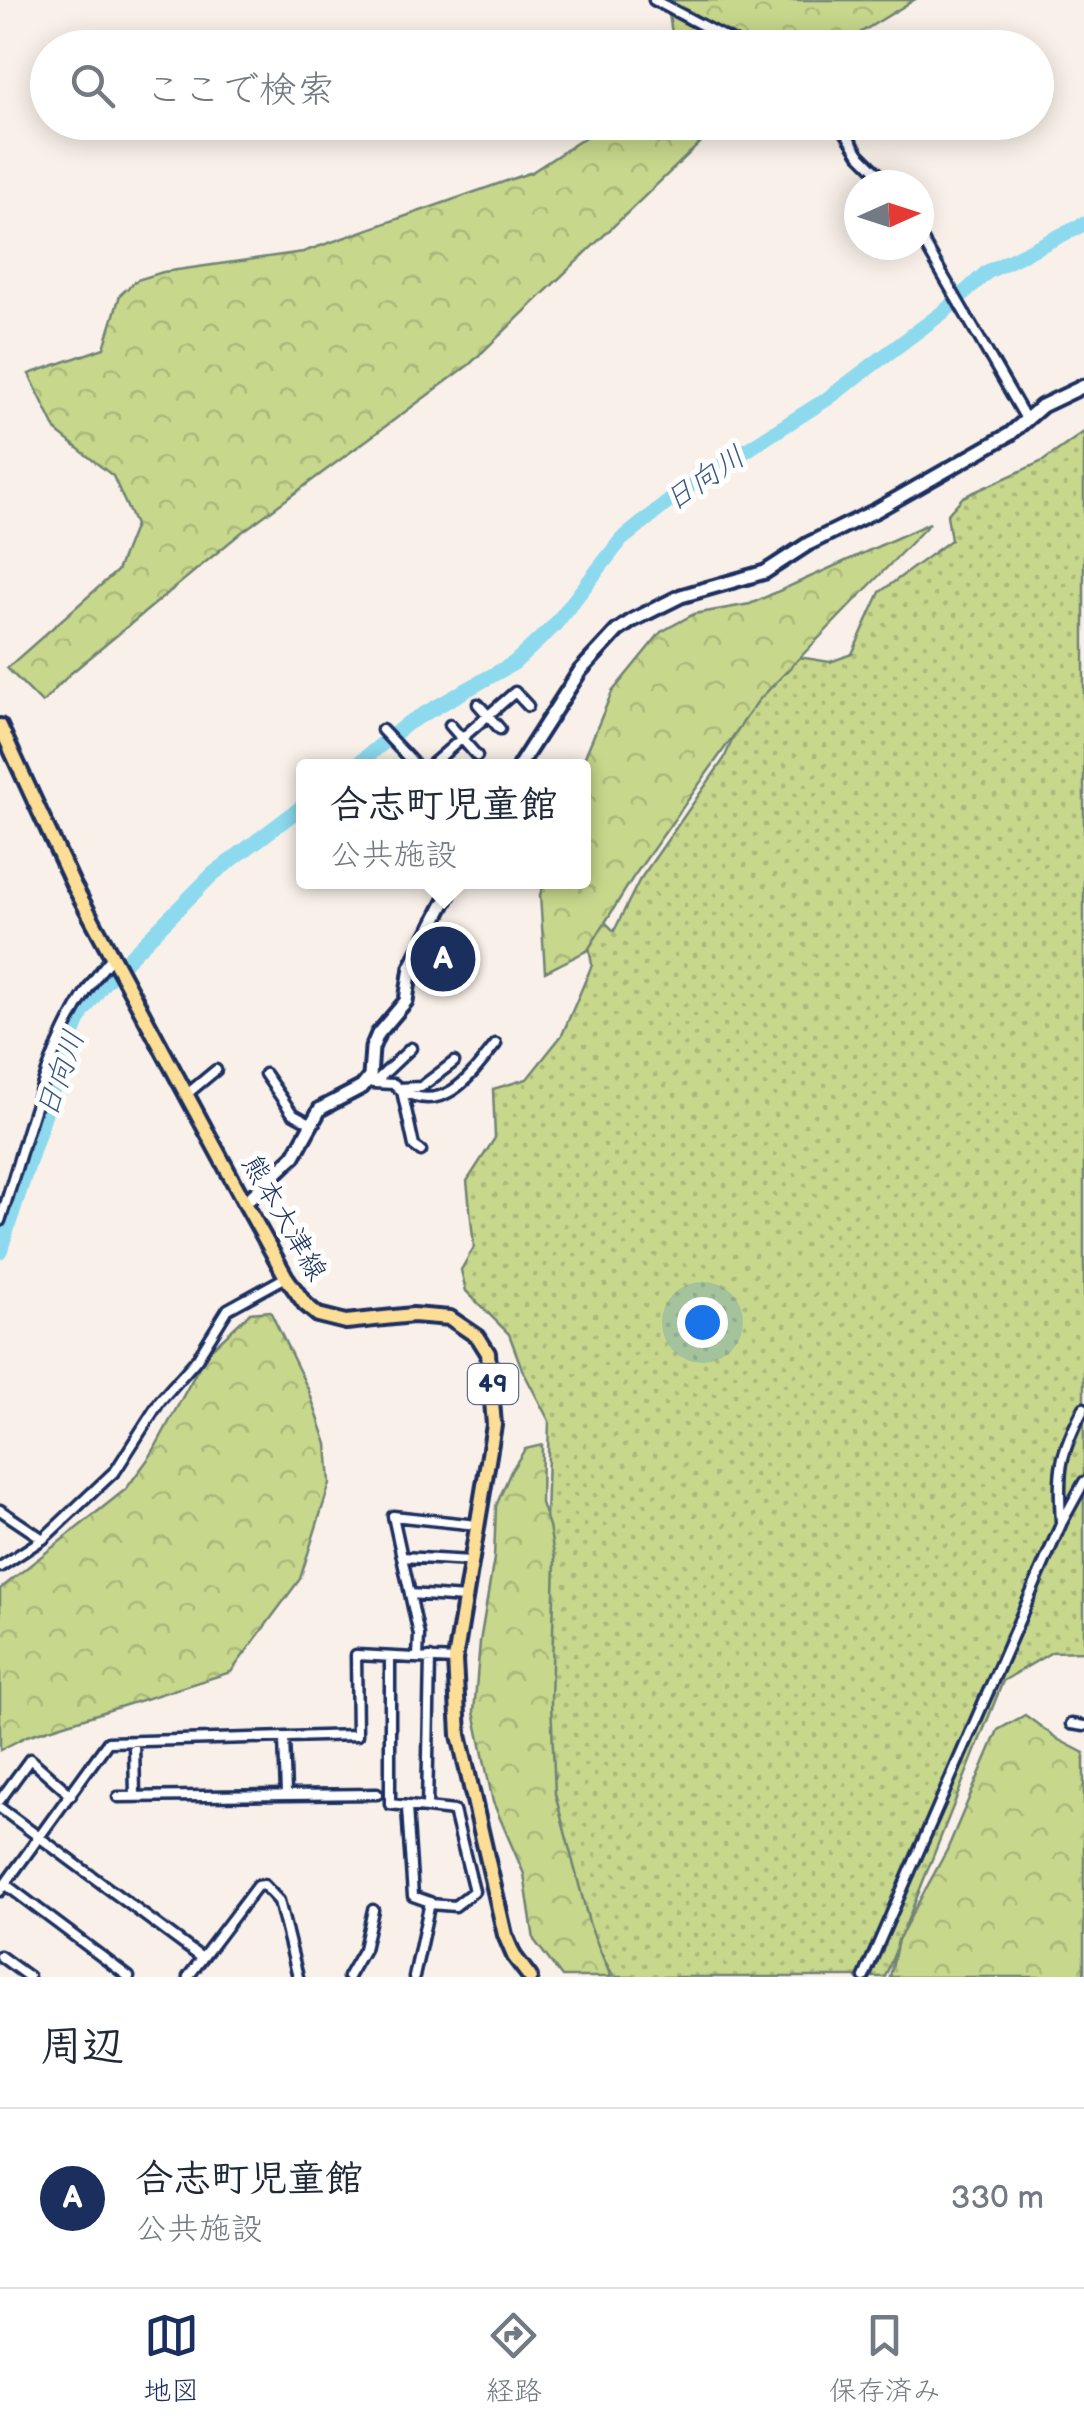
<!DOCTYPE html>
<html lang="ja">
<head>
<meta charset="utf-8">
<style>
  body { margin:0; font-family:"Balsamiq Sans","Klee One",sans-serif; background:#f2f2f3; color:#1f2937 }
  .compass { position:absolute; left:844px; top:170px; width:90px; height:90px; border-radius:50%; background:#fff; box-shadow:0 5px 25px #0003; rotate:87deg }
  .you { position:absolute; left:702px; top:1322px; width:35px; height:35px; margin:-25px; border:8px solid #fff; border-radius:50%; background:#1a73e8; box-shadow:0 0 0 15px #1a73e833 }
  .badge { display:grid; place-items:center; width:65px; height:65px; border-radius:50%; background:#1b2f5e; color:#fff; font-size:32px; font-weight:700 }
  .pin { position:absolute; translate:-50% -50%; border:5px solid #fff; box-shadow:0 2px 10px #0006 }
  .popup { position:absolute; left:296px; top:759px; width:295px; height:130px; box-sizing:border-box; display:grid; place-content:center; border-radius:10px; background:#fff; filter:drop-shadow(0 2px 8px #0005); font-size:32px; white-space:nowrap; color:#747a83 }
  .popup b { font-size:38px; color:#1f2937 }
  .popup::after { content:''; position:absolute; left:50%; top:100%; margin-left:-20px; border:20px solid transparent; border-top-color:#fff }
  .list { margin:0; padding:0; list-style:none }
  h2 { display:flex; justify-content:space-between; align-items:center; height:130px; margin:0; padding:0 40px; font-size:42px }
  h2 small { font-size:32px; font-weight:400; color:#747a83 }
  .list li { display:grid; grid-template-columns:65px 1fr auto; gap:30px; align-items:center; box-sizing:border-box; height:180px; padding:0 40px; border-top:2px solid #e0e1e3 }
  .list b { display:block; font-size:38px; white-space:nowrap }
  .list p { margin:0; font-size:32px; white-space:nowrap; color:#747a83 }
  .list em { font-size:32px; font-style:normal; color:#747a83 }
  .icon { flex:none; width:55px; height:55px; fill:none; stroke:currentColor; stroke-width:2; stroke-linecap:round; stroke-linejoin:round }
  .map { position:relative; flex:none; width:1084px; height:1977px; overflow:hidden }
  .search { position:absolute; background:#fff; box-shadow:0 5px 25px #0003; left:30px; right:30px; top:30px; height:110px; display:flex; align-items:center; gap:25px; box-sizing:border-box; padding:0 35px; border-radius:55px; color:#747a83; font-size:38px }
  .sheet { height:310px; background:#fff }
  nav { display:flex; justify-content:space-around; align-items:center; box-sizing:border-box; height:140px; border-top:2px solid #e0e1e3; background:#fff; font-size:28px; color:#747a83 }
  nav a { display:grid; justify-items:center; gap:5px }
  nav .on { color:#1b2f5e }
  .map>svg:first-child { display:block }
</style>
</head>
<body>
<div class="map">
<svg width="1084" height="1977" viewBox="0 0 1084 1977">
  <defs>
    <pattern id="grass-dots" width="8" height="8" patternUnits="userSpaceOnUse" patternTransform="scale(2.5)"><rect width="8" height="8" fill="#c7d78b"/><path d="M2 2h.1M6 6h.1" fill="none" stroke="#aab97a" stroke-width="1.8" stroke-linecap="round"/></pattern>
    <pattern id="forest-crowns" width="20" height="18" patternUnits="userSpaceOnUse" patternTransform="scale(2.5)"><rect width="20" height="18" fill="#c7d78b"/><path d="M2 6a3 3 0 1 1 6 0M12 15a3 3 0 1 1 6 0" fill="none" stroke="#aab97a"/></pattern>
  </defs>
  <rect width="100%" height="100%" fill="#f9f1e9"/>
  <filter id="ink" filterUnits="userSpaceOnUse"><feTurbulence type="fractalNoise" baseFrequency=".01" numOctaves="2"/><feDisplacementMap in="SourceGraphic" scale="20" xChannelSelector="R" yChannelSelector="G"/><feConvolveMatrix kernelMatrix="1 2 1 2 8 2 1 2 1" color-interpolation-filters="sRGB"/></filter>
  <g filter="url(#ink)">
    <path fill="url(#grass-dots)" stroke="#718374" stroke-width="2.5" d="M 1084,432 L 1084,1651 L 1052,1652 L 1003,1681 L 885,1977 L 614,1977 L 577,1912 L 538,1780 L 549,1421 L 522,1369 L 509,1334 L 466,1291 L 461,1270 L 474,1247 L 467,1181 L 495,1138 L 493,1089 L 527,1079 L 562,1035 L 592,965 L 585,920 L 597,914 L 614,931 L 639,881 L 724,759 L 761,673 L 792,656 L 830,662 L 852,654 L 880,592 L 951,540 L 947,515 L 963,497 L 1043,461 Z"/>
    <path fill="url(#forest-crowns)" stroke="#718374" stroke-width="2.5" d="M 667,0 L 914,0 L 835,48 L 674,47 Z
      M 609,122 L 721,123 L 470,364 L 242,532 L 70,674 L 42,703 L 7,668 L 117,571 L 135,525 L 113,476 L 57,432 L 29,374 L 104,348 L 120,295 L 137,280 L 163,272 L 303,252 L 532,172 Z
      M 930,523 L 758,701 L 632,879 L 588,950 L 545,972 L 540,895 L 544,882 L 583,882 L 581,766 L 612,692 L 661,632 L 694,614 L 750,604 Z
      M 270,1311 L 309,1391 L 327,1444 L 330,1483 L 300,1579 L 231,1672 L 27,1736 L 0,1750 L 0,1589 L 126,1489 L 151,1455 L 206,1354 L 250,1313 Z
      M 542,1445 L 541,1503 L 549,1526 L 555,1560 L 551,1702 L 555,1794 L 590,1926 L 611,1977 L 562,1977 L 534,1940 L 524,1874 L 493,1802 L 474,1712 L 480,1642 L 494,1558 L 496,1506 L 511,1471 L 525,1449 Z
      M 1025,1715 L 1059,1740 L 1084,1753 L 1084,1977 L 890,1977 L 898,1940 L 947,1850 L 998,1730 Z"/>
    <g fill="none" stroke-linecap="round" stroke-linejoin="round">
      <path stroke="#8dd9ee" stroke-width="15" d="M 355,766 L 408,723 L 514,663 L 554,626 L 621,540 L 682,491 L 827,399 L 946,310 L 987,272 L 1084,224
        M 0,1251 L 63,1058 L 82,1013 L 103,984 L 213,874 L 303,806"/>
      <g stroke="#1b2f5e" stroke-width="15">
        <path id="street" d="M 654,0 L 745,48
          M 839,122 L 859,154 L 890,185
          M 919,234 L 1026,419
          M 478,704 L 500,729
          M 450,725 L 477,756
          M 382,730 L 416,766
          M 430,766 L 515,692 L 528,706
          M 265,1074 L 292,1113 L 310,1123
          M 373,1083 L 394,1084 L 402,1091 L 414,1146 L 421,1151
          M 374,1083 L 411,1048
          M 398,1088 L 421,1087 L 454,1062
          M 402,1091 C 446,1114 471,1075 496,1044
          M 187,1094 L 216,1070
          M 0,1221 C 30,1130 48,1029 113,956
          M 0,1510 L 43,1539
          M 1061,1522 C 1058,1470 1059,1455 1084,1408
          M 402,1557 L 471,1561
          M 0,1567 L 43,1539 L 116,1470 L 160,1401 L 197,1359 L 228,1309 L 286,1277
          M 410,1594 L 464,1598
          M 390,1657 L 390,1804 L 454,1811 L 474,1891 L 455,1906 L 430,1904
          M 418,1657 L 419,1635 L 393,1516 L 477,1525
          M 1071,1724 L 1084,1726
          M 284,1738 L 286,1794
          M 134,1743 L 135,1796
          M 118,1797 L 377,1794
          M 0,1800 L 30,1759 L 71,1795
          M 0,1808 L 202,1958
          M 407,1808 L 413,1896 L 430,1902 L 414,1977
          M 427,1808 L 430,1658
          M 5,1884 L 129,1977
          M 0,1891 L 108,1742 L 357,1735 L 356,1655 L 455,1660
          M 0,1956 L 29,1977
          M 188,1977 L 257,1886 L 264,1885 L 279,1901 L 298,1977
          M 348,1977 L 364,1949 L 373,1910
          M 864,1977 L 1062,1522 L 1084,1482"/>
      </g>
      <g stroke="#1b2f5e" stroke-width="19">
        <path id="secondary" d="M 519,766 L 580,671 L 617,631 L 633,620 L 681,596 L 765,572 L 808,544 L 877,510 L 1010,434 L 1042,406 L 1084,386
          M 245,1203 L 294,1156 L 320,1109 L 362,1087 L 370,1077 L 372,1048 L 378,1034 L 406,1001 L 411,967 L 455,882"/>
      </g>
      <g stroke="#1b2f5e" stroke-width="20">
        <path id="primary" d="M 0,726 L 73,884 L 245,1203 L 286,1277 L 305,1304 L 318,1315 L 346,1322 L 413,1315 L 450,1318 L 478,1337 L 488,1353 L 494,1425 L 455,1660 L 459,1735 L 505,1935 L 514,1956 L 530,1977"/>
      </g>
      <use href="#street" stroke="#fff" stroke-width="8"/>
      <use href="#secondary" stroke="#fff" stroke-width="11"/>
      <use href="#primary" stroke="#fdde96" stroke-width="12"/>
    </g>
  </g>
  <g text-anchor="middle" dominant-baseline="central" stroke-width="10" stroke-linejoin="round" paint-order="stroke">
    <rect fill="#fff" stroke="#5f6d8e" stroke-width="2.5" x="468" y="1364" width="50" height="40" rx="8"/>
    <g font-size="25" font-weight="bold" fill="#1b2f5e">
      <text x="493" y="1384">49</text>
    </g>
    <g font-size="28" fill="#1b2f5e" stroke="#fff">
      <text transform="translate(284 1218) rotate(60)">熊本大津線</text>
    </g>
    <g font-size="30" font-style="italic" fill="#385a82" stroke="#fff">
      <text transform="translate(705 479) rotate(-34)">日向川</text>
      <text transform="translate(61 1074) rotate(-71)">日向川</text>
    </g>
  </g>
</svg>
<svg class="compass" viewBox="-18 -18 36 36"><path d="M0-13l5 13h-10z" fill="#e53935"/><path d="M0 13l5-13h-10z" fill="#747a83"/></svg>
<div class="you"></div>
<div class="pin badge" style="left:443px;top:959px">A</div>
<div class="popup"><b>合志町児童館</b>公共施設</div>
<div class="search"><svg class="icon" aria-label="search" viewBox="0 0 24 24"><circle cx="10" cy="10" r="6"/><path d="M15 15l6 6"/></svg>ここで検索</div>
</div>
<section class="sheet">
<h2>周辺<small></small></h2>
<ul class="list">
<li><span class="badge">A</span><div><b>合志町児童館</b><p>公共施設</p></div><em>330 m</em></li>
</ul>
</section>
<nav>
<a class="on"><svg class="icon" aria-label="map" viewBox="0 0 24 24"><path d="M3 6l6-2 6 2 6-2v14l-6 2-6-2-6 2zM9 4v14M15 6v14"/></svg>地図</a>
<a><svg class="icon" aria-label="directions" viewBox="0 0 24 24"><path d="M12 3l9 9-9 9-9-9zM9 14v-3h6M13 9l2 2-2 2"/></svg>経路</a>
<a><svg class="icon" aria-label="saved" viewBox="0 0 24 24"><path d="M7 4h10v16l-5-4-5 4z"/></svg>保存済み</a>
</nav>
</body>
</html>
